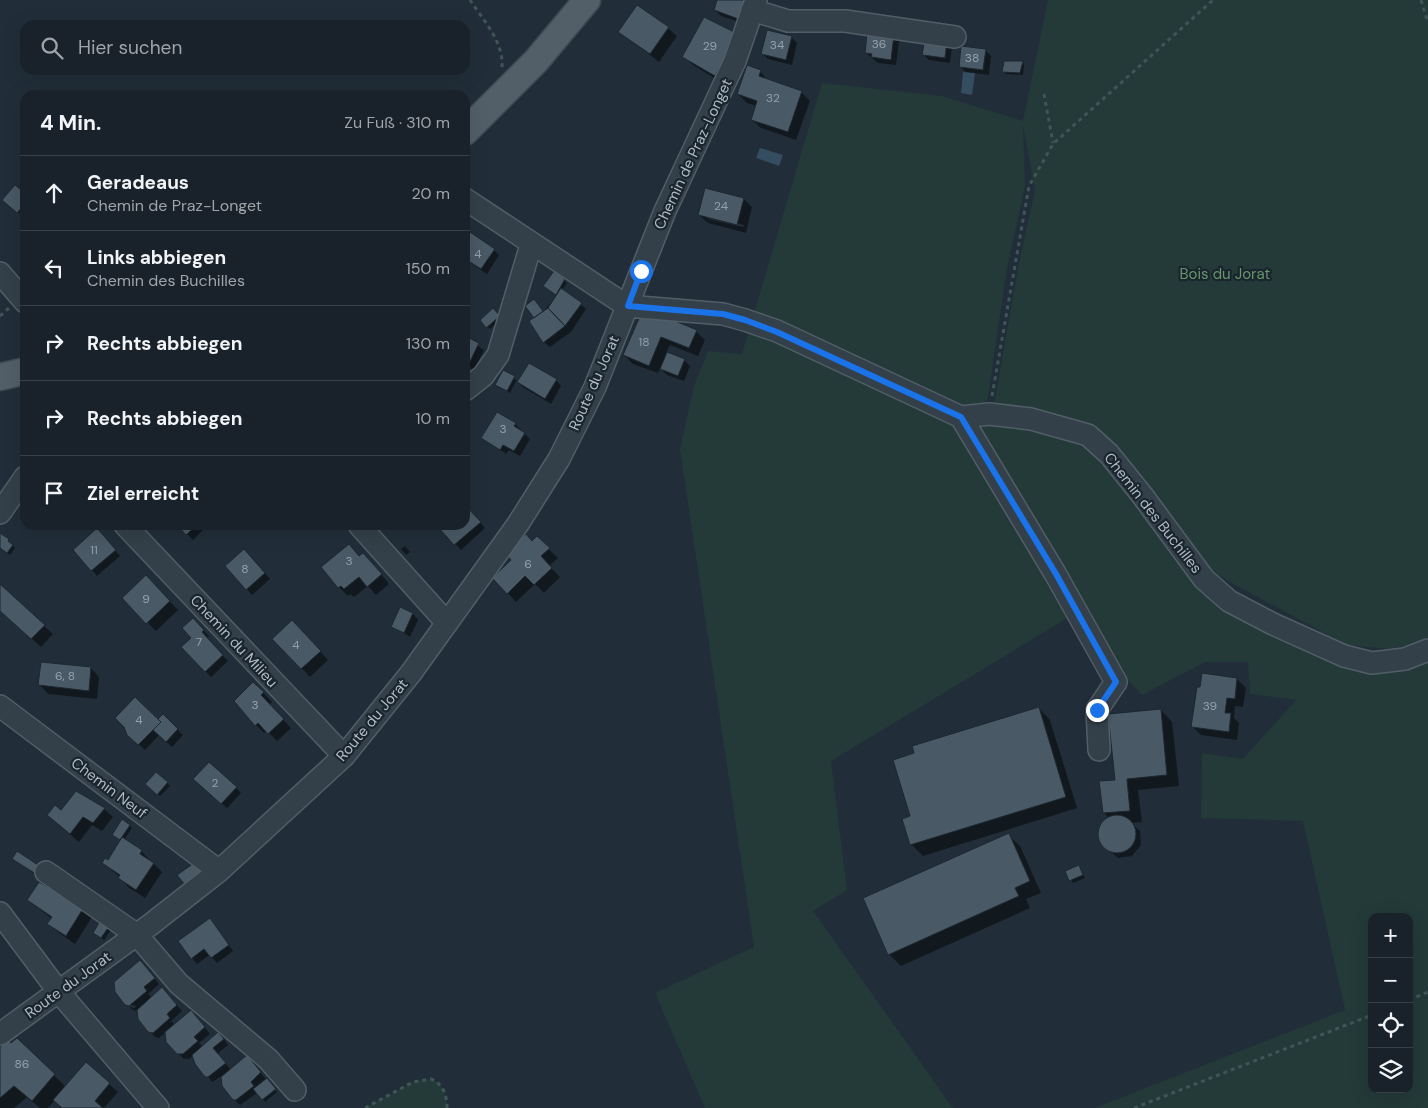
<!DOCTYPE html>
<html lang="de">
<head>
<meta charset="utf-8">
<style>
  body { margin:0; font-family:"DM Sans",sans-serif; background:#222a33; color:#f1f3f6 }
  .controls { position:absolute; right:15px; bottom:15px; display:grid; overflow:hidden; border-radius:10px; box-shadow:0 5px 20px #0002 }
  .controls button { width:45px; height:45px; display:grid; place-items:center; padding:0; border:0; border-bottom:1px solid #373f47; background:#19222b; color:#f1f3f6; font:25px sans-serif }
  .stop { position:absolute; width:15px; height:15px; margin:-11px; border:4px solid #1a73e8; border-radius:50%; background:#fff }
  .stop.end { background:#1a73e8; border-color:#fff; box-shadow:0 1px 5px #0008 }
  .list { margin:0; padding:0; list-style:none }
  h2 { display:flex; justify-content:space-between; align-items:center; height:65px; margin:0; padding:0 20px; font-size:21px }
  h2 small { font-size:16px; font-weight:400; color:#9fa4a9 }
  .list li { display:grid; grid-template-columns:32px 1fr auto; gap:15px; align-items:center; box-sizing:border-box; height:75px; padding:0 20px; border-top:1px solid #373f47 }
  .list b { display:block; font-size:19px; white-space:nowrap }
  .list p { margin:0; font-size:16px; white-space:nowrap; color:#9fa4a9 }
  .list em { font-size:16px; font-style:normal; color:#9fa4a9 }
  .icon { flex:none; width:28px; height:28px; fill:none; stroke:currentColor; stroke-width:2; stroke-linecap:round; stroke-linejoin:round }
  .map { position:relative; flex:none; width:1428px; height:1108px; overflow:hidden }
  .search { position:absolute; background:#19222b; box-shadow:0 5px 20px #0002; left:20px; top:20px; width:450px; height:55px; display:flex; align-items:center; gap:12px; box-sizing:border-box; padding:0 18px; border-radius:15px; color:#9fa4a9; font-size:19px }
  .panel { position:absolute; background:#19222b; box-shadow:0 5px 20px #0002; left:20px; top:90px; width:450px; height:440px; border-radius:15px }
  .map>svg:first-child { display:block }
</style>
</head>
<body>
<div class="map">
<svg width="1428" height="1108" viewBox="0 0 1428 1108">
  <rect width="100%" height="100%" fill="#212e39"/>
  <path fill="#233a39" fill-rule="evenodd" d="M 1048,0 L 1428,0 L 1428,638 L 1403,650 L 1346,645 L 1212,572 L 1151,492 L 1090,427 L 994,406 L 1018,268 L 1035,190 L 1023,125 L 1025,186 L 1007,268 L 985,417 L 1031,426 L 1083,444 L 1101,462 L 1134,502 L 1197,586 L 1223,610 L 1340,666 L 1371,674 L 1407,669 L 1428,662 L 1428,1108 L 1095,1108 L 1345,1010 L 1303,821 L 1201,818 L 1202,753 L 1243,759 L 1296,700 L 1250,694 L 1248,662 L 1205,662 L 1142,695 L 1109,661 L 1079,611 L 831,761 L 847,890 L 813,911 L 953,1108 L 705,1108 L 655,993 L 754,947 L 680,449 L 694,386 L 708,351 L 742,354 L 822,83 L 942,96 L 1023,121 ZM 1372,917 L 1409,917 L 1409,1089 L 1372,1089 Z
    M 423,1079 C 441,1078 447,1092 447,1108 L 365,1108 L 413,1082 Z"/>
  <path fill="#354d60" d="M 963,72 L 975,73 L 972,95 L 961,93 Z
    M 760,148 L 783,155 L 779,166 L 756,158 Z"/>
  <path fill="#0007" fill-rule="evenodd" d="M 719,0 L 744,0 L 746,24 L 721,16 L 715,10 Z
    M 668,28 L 677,36 L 659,62 L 620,32 Z
    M 768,32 L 792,38 L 797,43 L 792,65 L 768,59 L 763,54 Z
    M 893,36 L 899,41 L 896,65 L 878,63 L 866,53 Z
    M 947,42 L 952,47 L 950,63 L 929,60 L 924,55 Z
    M 746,44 L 724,84 L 693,65 L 684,56 Z
    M 985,50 L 991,56 L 989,75 L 966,72 L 960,67 Z
    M 1022,62 L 1024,65 L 1023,75 L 1006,74 L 1003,71 Z
    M 760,71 L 768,81 L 801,92 L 810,101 L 796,140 L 761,128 L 752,120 L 757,106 L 747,103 L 738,94 Z
    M 25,195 L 25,216 L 24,217 L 9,205 Z
    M 744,199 L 752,207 L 746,233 L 708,223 L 699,215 ZM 708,216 L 744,225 L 743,227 L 708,219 Z
    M 465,236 L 494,250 L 499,255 L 487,274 L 465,259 Z
    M 554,273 L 567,283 L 562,290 L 586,309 L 571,332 L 550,347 L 544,342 L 535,318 L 536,303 L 543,312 L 558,294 L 547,288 Z
    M 493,310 L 501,319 L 490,329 L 482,320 Z
    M 642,315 L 696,331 L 705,340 L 698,356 L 670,345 L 666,353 L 684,360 L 690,366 L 684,381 L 667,375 L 660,368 L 658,373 L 633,364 L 624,355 Z
    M 465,338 L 484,350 L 474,370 L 465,366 Z
    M 503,372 L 519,382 L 556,380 L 561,386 L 551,404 L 524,388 L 516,381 L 510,393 L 499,387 L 496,384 Z
    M 515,424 L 530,439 L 520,456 L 509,450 L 506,454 L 483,438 Z
    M 465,506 L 485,528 L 461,550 L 440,527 L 465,525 Z
    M 49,525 L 61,525 L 58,530 Z
    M 179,525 L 208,525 L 193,540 Z
    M 306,525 L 314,525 L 310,529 Z
    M 0,534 L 8,540 L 15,548 L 10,555 L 0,548 Z
    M 103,536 L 120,556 L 97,576 L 92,570 Z
    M 537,538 L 558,558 L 549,566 L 560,577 L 544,593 L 535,584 L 516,602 L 494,578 Z
    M 349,545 L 360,557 L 372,563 L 389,584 L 376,595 L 368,586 L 354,597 L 350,594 L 348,596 L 339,587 Z
    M 405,546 L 410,552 L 406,555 L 401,549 Z
    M 250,556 L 270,579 L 252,595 L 247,589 Z
    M 146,577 L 178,610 L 156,631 L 124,598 Z
    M 0,586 L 53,634 L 41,647 L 0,610 Z
    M 401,609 L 413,614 L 418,620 L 410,637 L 393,626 Z
    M 193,619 L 209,636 L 207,638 L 228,661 L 211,677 L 182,647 L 192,638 Z
    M 301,630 L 328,660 L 310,677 L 274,639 Z
    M 91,668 L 99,677 L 97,699 L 48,694 L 40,685 Z
    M 1237,679 L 1246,688 L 1243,707 L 1235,706 L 1234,718 L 1239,723 L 1237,740 L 1201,735 L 1193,727 Z
    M 254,683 L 272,702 L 269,705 L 291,728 L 277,741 L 267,731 L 264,733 L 256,725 Z
    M 1039,708 L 1050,720 L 1077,808 L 923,856 L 911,844 L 912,817 Z
    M 1161,710 L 1172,722 L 1179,786 L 1138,790 L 1142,822 L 1131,823 L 1140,831 L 1141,845 L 1132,856 L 1118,858 L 1101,843 L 1099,829 L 1108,817 L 1104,813 L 1116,781 Z
    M 163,716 L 183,735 L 172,747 L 159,735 L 145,750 L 134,740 Z
    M 156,773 L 170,786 L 160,796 L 147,784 Z
    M 201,785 L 236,788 L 241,793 L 227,808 Z
    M 104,809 L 113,817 L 102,831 L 92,825 L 79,842 L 48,815 Z
    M 130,826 L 132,828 L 124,840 L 141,851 L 162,872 L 145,898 L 128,887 L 120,877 L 103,863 L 108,861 L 121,840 L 116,837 Z
    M 1008,835 L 1020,846 L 1041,893 L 1026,899 L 1030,908 L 901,966 L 889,954 Z
    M 1079,866 L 1085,878 L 1073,883 L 1066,871 Z
    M 28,900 L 84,908 L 92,917 L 75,944 L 58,932 L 49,924 L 52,919 Z
    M 102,921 L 112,928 L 104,940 L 97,935 Z
    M 215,925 L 233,951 L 217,963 L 210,955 L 197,964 L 192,958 Z
    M 145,968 L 159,984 L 148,994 L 152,998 L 168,995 L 182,1011 L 171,1021 L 175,1025 L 196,1017 L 210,1034 L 199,1043 L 203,1047 L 224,1039 L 228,1045 L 217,1054 L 231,1070 L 252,1063 L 277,1092 L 265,1102 L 257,1093 L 240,1105 L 234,1099 L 222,1076 L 212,1082 L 194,1055 L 189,1059 L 184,1059 L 178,1053 L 166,1032 L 159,1038 L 155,1037 L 139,1019 L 138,1009 L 135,1011 L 129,1007 L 135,1008 L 136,1006 L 126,1004 Z
    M 17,1040 L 66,1087 L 109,1084 L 118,1092 L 104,1108 L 63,1108 L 55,1100 L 48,1108 L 40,1108 L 27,1097 L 14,1108 L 0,1108 L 0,1049 Z"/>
  <path fill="#495965" stroke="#1c2730" d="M 717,0 L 747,0 L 741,20 L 714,10 Z
    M 637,5 L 669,27 L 650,54 L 618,32 Z
    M 704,17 L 738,34 L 715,76 L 682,57 Z
    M 767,30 L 792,36 L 786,60 L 761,54 Z
    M 867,34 L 894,35 L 891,60 L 871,57 L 872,54 L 865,53 Z
    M 925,38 L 947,40 L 945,58 L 922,55 Z
    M 961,46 L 986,49 L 983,70 L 959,67 Z
    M 1004,61 L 1023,61 L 1020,73 L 1002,72 Z
    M 747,65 L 761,70 L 759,76 L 802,91 L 788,132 L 751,120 L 757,101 L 737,94 Z
    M 15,185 L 25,193 L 25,204 L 17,213 L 2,200 Z
    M 705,188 L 744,198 L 737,225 L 698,215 Z
    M 467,230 L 495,249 L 481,269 L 465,259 L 465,233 Z
    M 554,271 L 565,279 L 556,295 L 543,286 Z
    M 561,288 L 582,303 L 565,326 L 548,308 Z
    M 534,299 L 543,311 L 534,318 L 525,306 Z
    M 493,308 L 500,316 L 486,328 L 480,320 Z
    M 548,308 L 565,326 L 543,343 L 529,321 Z
    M 641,314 L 658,314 L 697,330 L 689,348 L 661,337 L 649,366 L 623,355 Z
    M 465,336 L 479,343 L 468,366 L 465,364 Z
    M 667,352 L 685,359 L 678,376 L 660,369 Z
    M 529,363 L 557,379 L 545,399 L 517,382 Z
    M 503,370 L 515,376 L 507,391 L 495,385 Z
    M 497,412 L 516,423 L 514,426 L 525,433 L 514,451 L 503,445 L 500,450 L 481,438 Z
    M 465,505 L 481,522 L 454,545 L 438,527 L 465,525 Z
    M 177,525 L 197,525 L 186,535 Z
    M 97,528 L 116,550 L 91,571 L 73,550 Z
    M 0,533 L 9,539 L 8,541 L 13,545 L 7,553 L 0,548 Z
    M 526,534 L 532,541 L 537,536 L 550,548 L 541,556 L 552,568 L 534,585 L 525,576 L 507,594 L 492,578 L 511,560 L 505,553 Z
    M 349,544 L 359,556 L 363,553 L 382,574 L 367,587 L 359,577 L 344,589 L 341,586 L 338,588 L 321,567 Z
    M 244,549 L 265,573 L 246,590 L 225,566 Z
    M 146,575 L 170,601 L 146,624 L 122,598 Z
    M 0,584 L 45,625 L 31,639 L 0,611 Z
    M 400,607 L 413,613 L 404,633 L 391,627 Z
    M 193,618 L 204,630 L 202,632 L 223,655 L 205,672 L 181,647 L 191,638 L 182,628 Z
    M 292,620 L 321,651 L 301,669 L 272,639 Z
    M 41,662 L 91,667 L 89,691 L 38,685 Z
    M 1202,673 L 1237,678 L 1235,699 L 1227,698 L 1225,713 L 1231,713 L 1229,732 L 1191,727 L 1197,687 L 1200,687 Z
    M 253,682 L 264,692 L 261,695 L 284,719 L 268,734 L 258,723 L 255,726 L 234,701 Z
    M 135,697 L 161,722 L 138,745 L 127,735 L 124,727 L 115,718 Z
    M 1039,707 L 1066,797 L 910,845 L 902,819 L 910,816 L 893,760 L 914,753 L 912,746 Z
    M 1161,709 L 1167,775 L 1127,779 L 1130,811 L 1103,813 L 1099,781 L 1115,780 L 1108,714 Z
    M 163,714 L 178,729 L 166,742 L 153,730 L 161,722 L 158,719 Z
    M 209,762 L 237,787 L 221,804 L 193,779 Z
    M 156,772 L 168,782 L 157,795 L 145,784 Z
    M 76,791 L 105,808 L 93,823 L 83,817 L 70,834 L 47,815 L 55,805 L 61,810 Z
    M1098 834a19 19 0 1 1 38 0a19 19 0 1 1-38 0Z
    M 122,819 L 130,825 L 120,840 L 112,835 Z
    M 1009,833 L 1030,881 L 1015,888 L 1019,896 L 888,955 L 863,898 Z
    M 122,837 L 142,850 L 140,854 L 154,863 L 136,890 L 118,878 L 120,875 L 102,863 L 105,858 L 108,860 Z
    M 17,851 L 41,867 L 36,874 L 12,859 Z
    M 194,863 L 202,874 L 186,886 L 177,875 Z
    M 1079,865 L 1083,875 L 1069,881 L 1065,871 Z
    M 39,882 L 84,907 L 66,936 L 47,924 L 52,917 L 27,900 Z
    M 210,918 L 229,945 L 211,958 L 204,949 L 191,959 L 178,941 Z
    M 101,919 L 110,925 L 101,938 L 93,933 Z
    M 140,960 L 155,978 L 144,987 L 147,991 L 129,1006 L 125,1005 L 115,992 L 114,982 Z
    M 162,987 L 177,1005 L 167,1014 L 170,1018 L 153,1033 L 148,1032 L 138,1019 L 137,1010 Z
    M 191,1010 L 205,1027 L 194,1037 L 198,1041 L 183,1054 L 177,1054 L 166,1042 L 165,1032 Z
    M 218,1032 L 224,1039 L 213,1048 L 226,1063 L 208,1077 L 205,1077 L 195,1064 L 192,1055 Z
    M 17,1038 L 55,1074 L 32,1101 L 14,1086 L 0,1098 L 0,1047 L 8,1040 L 11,1043 Z
    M 247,1055 L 261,1072 L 251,1082 L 254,1086 L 236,1100 L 233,1100 L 222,1086 L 221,1077 Z
    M 86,1062 L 110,1083 L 95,1101 L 103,1108 L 62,1108 L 53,1100 Z
    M 267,1078 L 276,1089 L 262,1100 L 253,1089 Z"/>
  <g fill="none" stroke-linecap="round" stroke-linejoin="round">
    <g stroke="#525e67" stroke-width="24">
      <path id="minor" d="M 752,10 L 788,21 L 845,21 L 955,37
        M 465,199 L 627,306 L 723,314 L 745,320 L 777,331 L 961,417 L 989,414 L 1031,419 L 1088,435 L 1109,454 L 1142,495 L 1204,579 L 1229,601 L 1273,624 L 1344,656 L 1372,663 L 1405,659 L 1428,650
        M 0,273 L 25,302
        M 465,390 L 483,376 L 498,355 L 531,245
        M 961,417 L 1056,575 L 1116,682 L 1097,710 L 1099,750
        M 0,513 L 25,477
        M 125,525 L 344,756
        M 359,525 L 447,623
        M 0,706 L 219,871
        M 46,872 L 137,935 L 179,984 L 268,1059 L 295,1090
        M 0,913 L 59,992 L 158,1108
        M 0,1034 L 150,925 L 219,871 L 344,756 L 411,673 L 518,524 L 559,459 L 595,387 L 665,211 L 735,61 L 756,0"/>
    </g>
    <g stroke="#3e4952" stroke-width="29">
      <path id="major" d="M 465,132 L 536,61 L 587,0
        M 0,377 L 25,371"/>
    </g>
    <path stroke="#405656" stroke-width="3" stroke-dasharray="4 4" stroke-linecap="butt" d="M 470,0 C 483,20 504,42 502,67
      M 1421,0 L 1428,23
      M 1044,94 L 1053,143
      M 0,316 L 9,308
      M 992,396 L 1029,186 L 1053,144 L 1213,0
      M 1409,1000 L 1428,992
      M 365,1108 L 413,1082 L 431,1079 C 443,1084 447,1095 447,1108
      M 1134,1108 L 1372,1015"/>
    <use href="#minor" stroke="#344049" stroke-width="21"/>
    <use href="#major" stroke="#525f69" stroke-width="26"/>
  </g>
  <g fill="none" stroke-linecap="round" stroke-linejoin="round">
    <path stroke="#1a73e8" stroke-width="6" d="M 641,271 L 628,306 L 723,314 L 745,320 L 777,332 L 961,417 L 1056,574 L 1116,682 L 1097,710"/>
  </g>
  <g text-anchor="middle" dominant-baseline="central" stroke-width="4.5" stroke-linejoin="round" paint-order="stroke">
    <g font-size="12" fill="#96a2ad">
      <text x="879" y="44">36</text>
      <text x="777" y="45">34</text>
      <text x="710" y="46">29</text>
      <text x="972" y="58">38</text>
      <text x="773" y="98">32</text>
      <text x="721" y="206">24</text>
      <text x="478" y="254">4</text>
      <text x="644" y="342">18</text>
      <text x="503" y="429">3</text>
      <text x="94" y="550">11</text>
      <text x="349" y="561">3</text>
      <text x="528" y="564">6</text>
      <text x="245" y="569">8</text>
      <text x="146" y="599">9</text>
      <text x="199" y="642">7</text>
      <text x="296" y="645">4</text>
      <text x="65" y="676">6, 8</text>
      <text x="255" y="705">3</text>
      <text x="1210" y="706">39</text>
      <text x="139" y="720">4</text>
      <text x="215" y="783">2</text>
      <text x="22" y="1064">86</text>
    </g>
    <g font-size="15" fill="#afbbc5" stroke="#1a252e">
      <text transform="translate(693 154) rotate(-65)">Chemin de Praz-Longet</text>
      <text transform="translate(594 383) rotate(-66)">Route du Jorat</text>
      <text transform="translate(1153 513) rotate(52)">Chemin des Buchilles</text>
      <text transform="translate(234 641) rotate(47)">Chemin du Milieu</text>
      <text transform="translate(372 720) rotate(-50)">Route du Jorat</text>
      <text transform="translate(109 788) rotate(37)">Chemin Neuf</text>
      <text transform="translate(68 985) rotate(-36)">Route du Jorat</text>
    </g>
    <g font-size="15" fill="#66966b" stroke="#1a252e">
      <text x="1225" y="274">Bois du Jorat</text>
    </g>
  </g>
</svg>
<div class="controls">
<button>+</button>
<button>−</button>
<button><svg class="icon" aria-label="locate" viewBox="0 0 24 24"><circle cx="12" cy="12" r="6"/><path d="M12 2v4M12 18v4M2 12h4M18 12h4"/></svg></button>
<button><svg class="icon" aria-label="layers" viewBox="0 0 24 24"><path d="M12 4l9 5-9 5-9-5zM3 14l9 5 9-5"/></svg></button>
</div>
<div class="stop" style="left:641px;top:271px"></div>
<div class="stop end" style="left:1097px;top:710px"></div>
<div class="search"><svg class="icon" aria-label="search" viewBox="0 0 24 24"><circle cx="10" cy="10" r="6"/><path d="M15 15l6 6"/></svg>Hier suchen</div>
<section class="panel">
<h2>4 Min.<small>Zu Fuß · 310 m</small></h2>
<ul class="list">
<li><svg class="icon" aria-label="ahead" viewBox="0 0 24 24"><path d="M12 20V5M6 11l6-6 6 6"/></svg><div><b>Geradeaus</b><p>Chemin de Praz-Longet</p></div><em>20 m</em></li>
<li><svg class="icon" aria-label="left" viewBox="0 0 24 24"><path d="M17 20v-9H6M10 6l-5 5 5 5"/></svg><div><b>Links abbiegen</b><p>Chemin des Buchilles</p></div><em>150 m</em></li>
<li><svg class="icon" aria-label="right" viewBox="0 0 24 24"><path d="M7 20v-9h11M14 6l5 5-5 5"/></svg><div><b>Rechts abbiegen</b></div><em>130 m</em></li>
<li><svg class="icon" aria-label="right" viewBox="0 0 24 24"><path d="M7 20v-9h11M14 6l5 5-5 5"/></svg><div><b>Rechts abbiegen</b></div><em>10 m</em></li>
<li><svg class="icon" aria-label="arrive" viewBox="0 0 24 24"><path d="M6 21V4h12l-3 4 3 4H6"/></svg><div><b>Ziel erreicht</b></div></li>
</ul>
</section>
</div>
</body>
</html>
